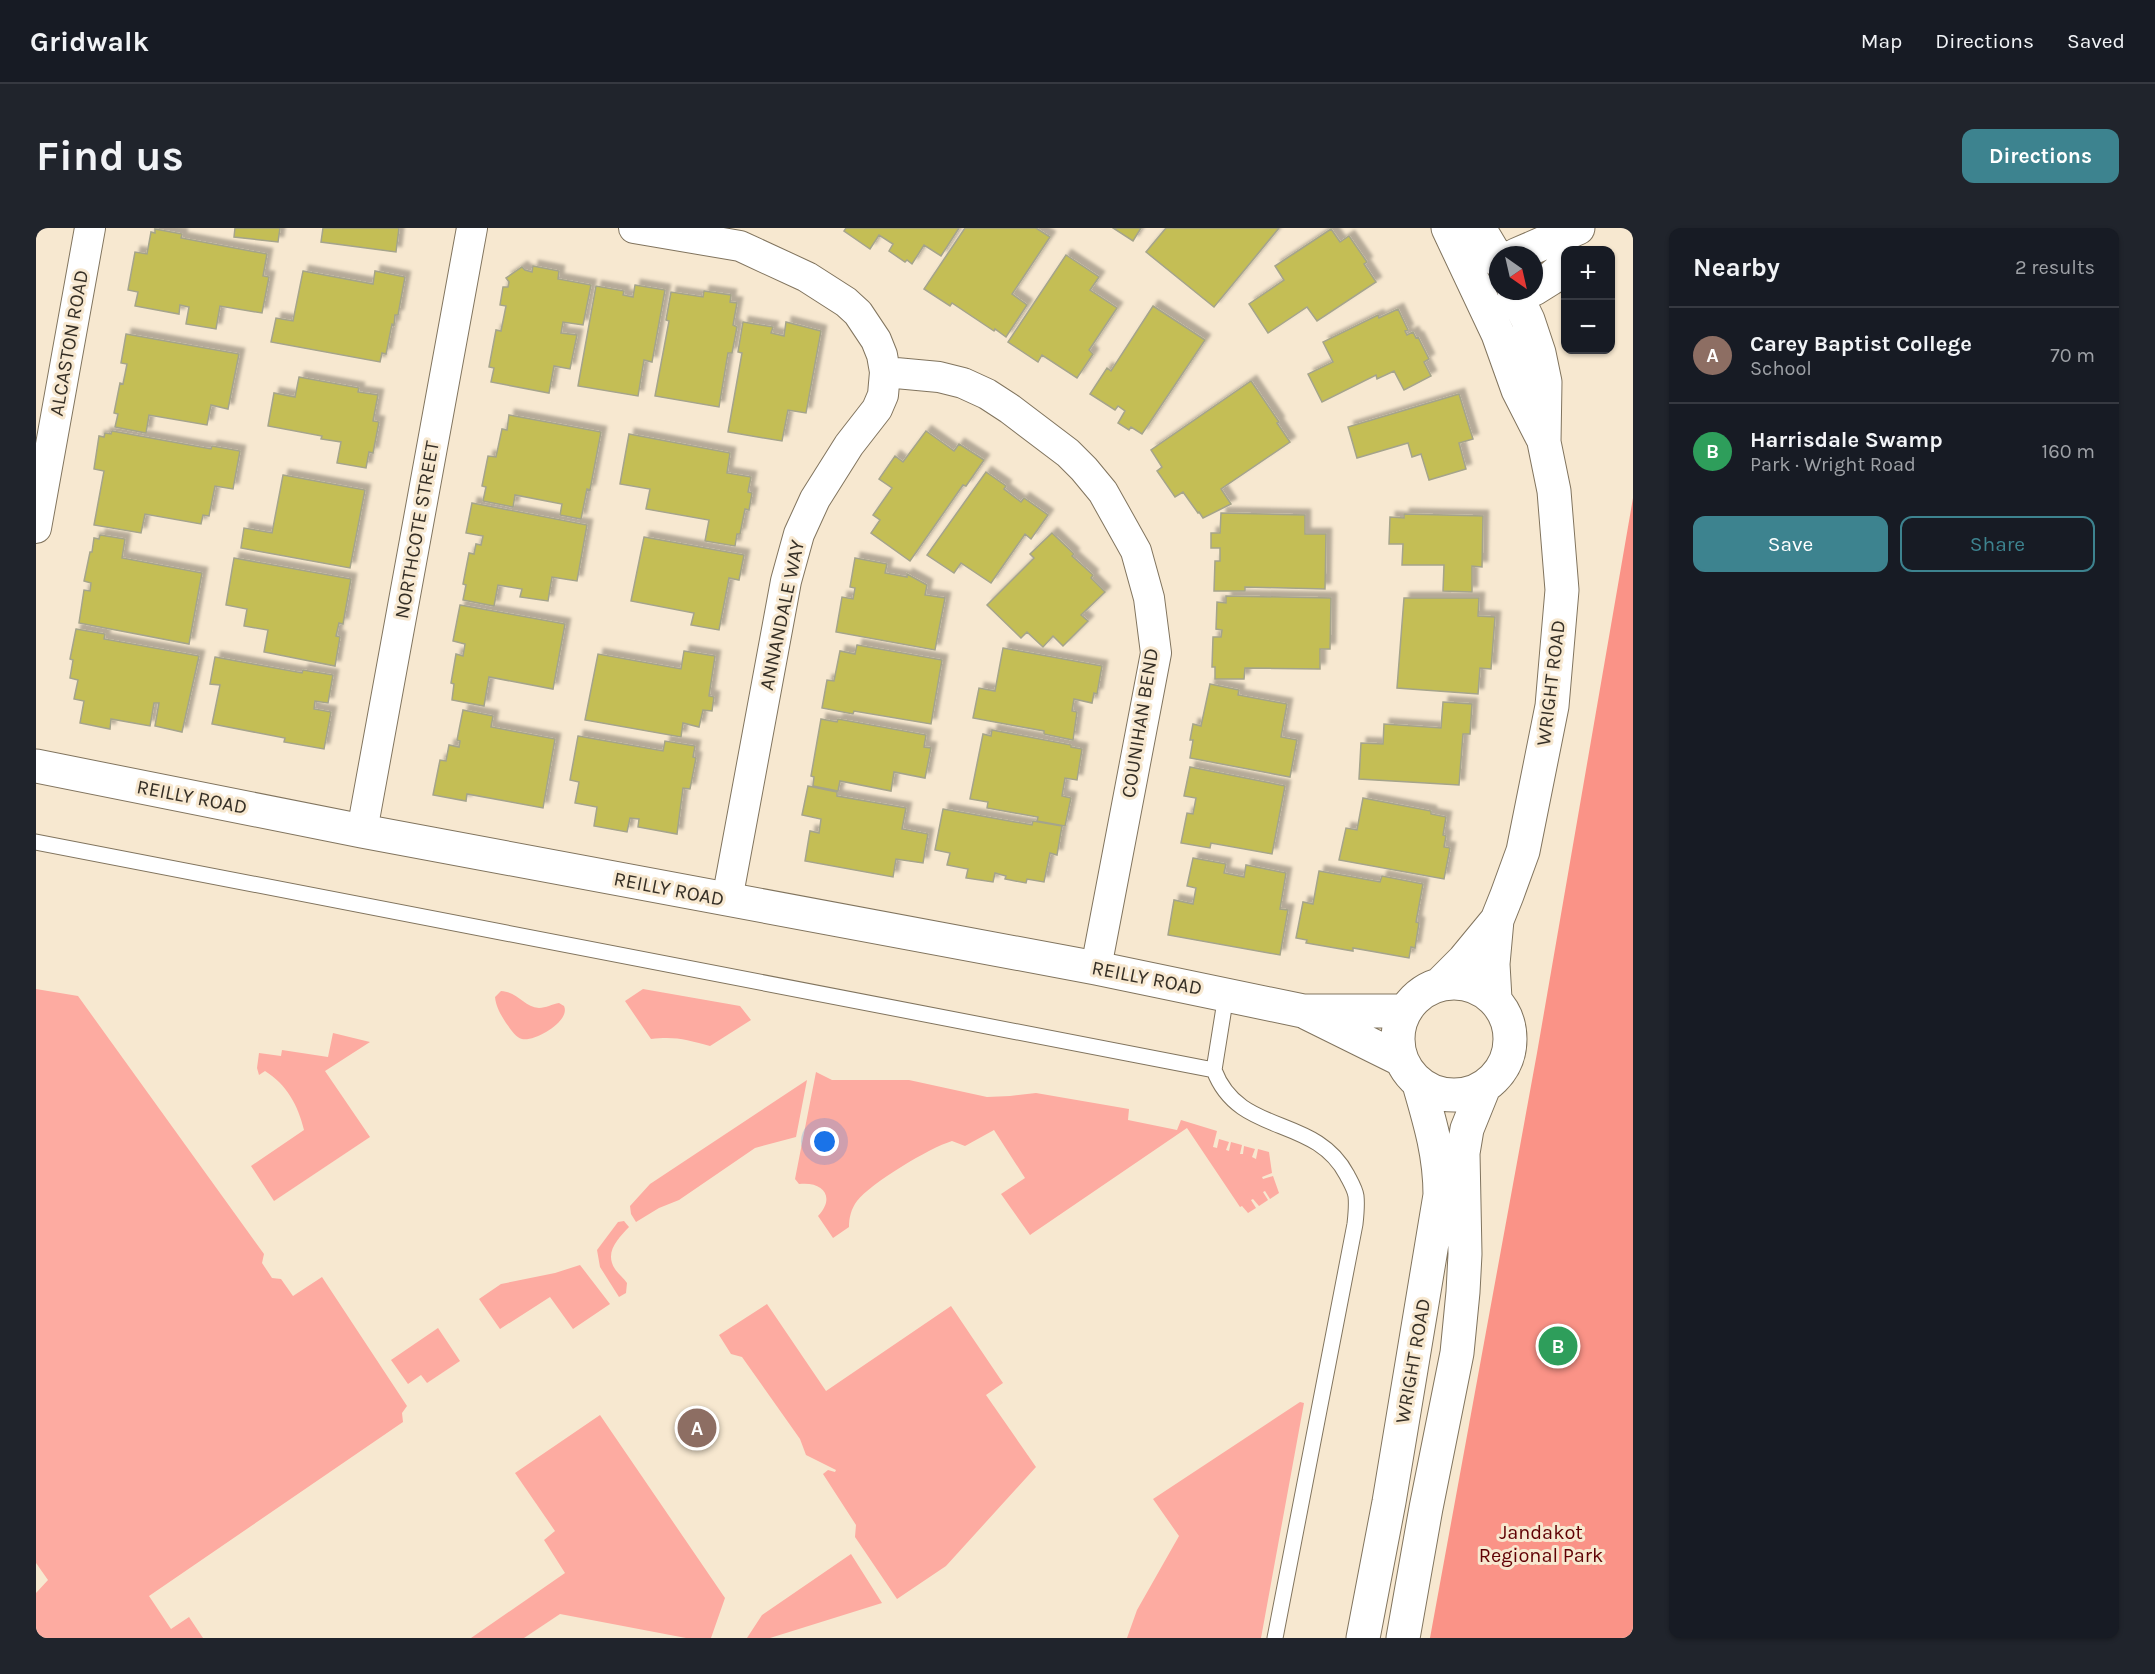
<!DOCTYPE html>
<html lang="en">
<head>
<meta charset="utf-8">
<style>
  body { margin:0; font-family:Karla,sans-serif; background:#20242c; color:#f1f3f6 }
  .controls { position:absolute; right:18px; top:18px; display:grid; overflow:hidden; border-radius:12px; box-shadow:0 2px 4px #0004 }
  .controls button { width:54px; height:54px; display:grid; place-items:center; padding:0; border:0; border-bottom:2px solid #363941; background:#171b24; color:#f1f3f6; font:30px sans-serif }
  .compass { position:absolute; left:1453px; top:18px; width:54px; height:54px; border-radius:50%; background:#171b24; box-shadow:0 2px 4px #0004; rotate:146deg }
  .you { position:absolute; left:789px; top:914px; width:21px; height:21px; margin:-15px; border:4px solid #fff; border-radius:50%; background:#1a73e8; box-shadow:0 0 0 9px #1a73e833 }
  .badge { display:grid; place-items:center; width:39px; height:39px; border-radius:50%; background:#3d838f; color:#fff; font-size:20px; font-weight:700 }
  .pin { position:absolute; translate:-50% -50%; border:3px solid #fff; box-shadow:0 2px 6px #0006 }
  .list { margin:0; padding:0; list-style:none }
  h2 { display:flex; justify-content:space-between; align-items:center; height:78px; margin:0; padding:0 24px; font-size:26px }
  h2 small { font-size:20px; font-weight:400; color:#9ea1a6 }
  .list li { display:grid; grid-template-columns:39px 1fr auto; gap:18px; align-items:center; box-sizing:border-box; height:96px; padding:0 24px; border-top:2px solid #363941 }
  .list b { display:block; font-size:22px; white-space:nowrap }
  .list p { margin:0; font-size:20px; white-space:nowrap; color:#9ea1a6 }
  .list em { font-size:20px; font-style:normal; color:#9ea1a6 }
  .actions { display:flex; gap:12px; padding:18px 24px }
  .actions a { flex:1; padding:14px 0; border:2px solid #3d838f; border-radius:12px; text-align:center; font-size:21px; color:#3d838f }
  .actions .main { background:#3d838f; color:#fff }
  .map { position:relative; flex:none; width:1597px; height:1410px; overflow:hidden; border-radius:12px }
  header { display:flex; align-items:center; gap:36px; box-sizing:border-box; height:84px; padding:0 30px; background:#171b24; border-bottom:2px solid #363941 }
  header strong { font-size:28px }
  nav { display:flex; gap:33px; margin-inline-start:auto; font-size:21px }
  .intro { display:flex; align-items:center; justify-content:space-between; box-sizing:border-box; height:144px; padding:0 36px }
  h1 { margin:0; font-size:42px }
  .button { padding:15px 27px; border-radius:12px; background:#3d838f; color:#fff; font-size:21px; font-weight:700 }
  main { display:flex; gap:36px; padding:0 36px }
  aside { flex:1; background:#171b24; border-radius:12px; box-shadow:0 2px 4px #0004 }
  .map>svg:first-child { display:block }
</style>
</head>
<body>
<header>
<strong>Gridwalk</strong>
<nav><a>Map</a><a>Directions</a><a>Saved</a></nav>
</header>
<div class="intro"><h1>Find us</h1><a class="button">Directions</a></div>
<main>
<div class="map">
<svg width="1597" height="1410" viewBox="0 0 1597 1410">
  <defs>
    <filter id="shadow"><feDropShadow dx="5.5" dy="-5.5" stdDeviation="1.5" flood-color="#0004"/></filter>
  </defs>
  <rect width="100%" height="100%" fill="#f7e8d0"/>
  <path fill="#fdaba1" d="M 0,761 L 42,768 L 228,1026 L 226,1035 L 236,1050 L 245,1051 L 257,1068 L 286,1049 L 371,1178 L 366,1185 L 367,1194 L 113,1368 L 135,1401 L 153,1389 L 167,1410 L 0,1410 L 0,1365 L 12,1352 L 0,1335 Z
    M 607,761 L 704,778 L 715,792 L 674,818 C 651,812 640,808 615,811 L 589,773 Z
    M 465,763 C 482,764 488,779 503,780 C 510,780 516,776 523,775 L 528,778 C 535,793 499,814 486,811 C 479,809 474,800 470,795 C 465,787 460,779 459,769 Z
    M 297,805 L 334,814 L 289,843 L 334,909 L 238,973 L 215,938 L 268,902 C 262,877 251,857 229,843 L 223,847 L 221,840 L 223,825 L 245,828 L 246,822 L 292,829 Z
    M 780,844 L 796,852 L 873,852 L 951,869 L 974,868 L 1000,865 L 1093,881 L 1092,892 L 1141,902 L 1145,892 L 1181,903 L 1177,919 L 1181,920 L 1183,911 L 1193,914 L 1190,922 L 1193,923 L 1195,914 L 1206,917 L 1204,926 L 1207,926 L 1208,918 L 1219,921 L 1216,929 L 1220,931 L 1222,921 L 1233,924 L 1236,945 L 1226,949 L 1227,951 L 1237,948 L 1243,965 L 1234,971 L 1229,963 L 1227,964 L 1232,972 L 1223,978 L 1217,971 L 1215,972 L 1220,980 L 1212,985 L 1206,978 L 1204,979 L 1151,900 L 994,1007 L 965,966 L 989,950 L 958,902 L 929,918 L 916,913 C 893,920 835,955 821,973 C 815,981 813,990 813,999 L 797,1010 L 782,988 C 800,969 787,953 763,956 L 759,951 Z
    M 771,852 L 760,909 L 719,920 L 643,972 L 623,980 L 600,994 L 595,986 L 594,978 L 614,956 Z
    M 588,993 L 593,999 C 582,1011 568,1024 579,1041 C 582,1046 588,1050 591,1055 L 590,1065 L 583,1069 L 564,1039 L 561,1022 L 582,994 Z
    M 544,1037 L 574,1076 L 537,1101 L 514,1069 L 464,1101 L 443,1071 L 465,1056 L 519,1045 Z
    M 731,1076 L 790,1163 L 915,1078 L 967,1155 L 950,1167 L 1000,1239 L 910,1338 L 861,1371 L 819,1309 L 820,1297 L 787,1246 L 792,1242 L 799,1244 L 800,1242 L 770,1227 L 764,1211 L 706,1129 L 695,1126 L 683,1107 Z
    M 402,1100 L 424,1133 L 391,1155 L 385,1147 L 372,1156 L 355,1132 Z
    M 1264,1174 L 1268,1175 L 1225,1410 L 1091,1410 L 1101,1382 L 1143,1308 L 1117,1271 Z
    M 564,1187 L 689,1370 L 675,1410 L 650,1410 L 524,1386 L 488,1410 L 435,1410 L 529,1345 L 508,1312 L 519,1303 L 479,1245 Z
    M 815,1326 L 846,1375 L 734,1410 L 711,1410 L 726,1387 Z"/>
  <path fill="#fa9387" d="M 1597,270 L 1597,1410 L 1394,1410 L 1501,825 Z"/>
  <path fill="#c4be55" stroke="#a5a48b" stroke-width="1.5" filter="url(#shadow)" d="M 199,0 L 244,0 L 242,14 L 198,9 Z
    M 287,0 L 363,0 L 360,24 L 285,14 Z
    M 810,0 L 923,0 L 905,28 L 888,17 L 876,36 L 871,32 L 869,34 L 853,23 L 857,16 L 843,7 L 834,21 L 808,3 Z
    M 929,0 L 1000,0 L 1014,9 L 976,66 L 991,77 L 970,109 L 959,101 L 958,103 L 916,75 L 914,78 L 888,61 Z
    M 1077,0 L 1105,0 L 1097,13 Z
    M 1130,0 L 1243,0 L 1178,79 L 1110,24 Z
    M 119,1 L 146,6 L 145,10 L 231,26 L 227,48 L 233,49 L 226,85 L 184,78 L 180,101 L 150,96 L 153,79 L 144,77 L 143,86 L 99,78 L 102,64 L 92,62 L 99,24 L 111,26 L 115,4 L 119,5 Z
    M 1295,1 L 1304,14 L 1313,8 L 1331,34 L 1328,36 L 1340,54 L 1281,93 L 1271,79 L 1232,105 L 1213,76 L 1248,52 L 1239,38 Z
    M 1030,27 L 1063,49 L 1054,62 L 1081,80 L 1053,122 L 1057,126 L 1041,150 L 1006,127 L 1002,134 L 972,114 Z
    M 497,38 L 523,43 L 522,51 L 555,57 L 547,97 L 527,94 L 525,105 L 541,107 L 534,141 L 518,138 L 513,165 L 455,154 L 458,140 L 453,139 L 460,102 L 465,103 L 470,78 L 464,77 L 467,59 L 472,59 L 473,54 L 470,50 L 486,39 L 489,42 L 496,44 Z
    M 267,43 L 337,56 L 339,43 L 369,49 L 362,87 L 359,87 L 358,97 L 356,96 L 350,126 L 346,125 L 344,134 L 235,114 L 240,90 L 257,93 Z
    M 599,57 L 629,62 L 616,134 L 608,132 L 602,168 L 542,158 L 560,58 L 588,63 L 587,67 L 597,69 Z
    M 668,63 L 695,67 L 694,74 L 701,75 L 697,97 L 701,99 L 696,125 L 692,125 L 683,179 L 619,168 L 633,93 L 630,92 L 635,64 L 667,69 Z
    M 1117,78 L 1169,112 L 1106,206 L 1095,199 L 1093,202 L 1082,195 L 1089,183 L 1082,178 L 1079,182 L 1054,166 L 1071,140 L 1075,143 Z
    M 1362,81 L 1372,102 L 1369,103 L 1371,107 L 1377,104 L 1380,110 L 1382,109 L 1393,131 L 1388,134 L 1395,148 L 1368,162 L 1358,143 L 1341,151 L 1340,147 L 1286,174 L 1272,146 L 1297,134 L 1287,114 L 1342,87 L 1343,90 Z
    M 707,94 L 737,99 L 735,105 L 748,108 L 750,94 L 785,103 L 770,185 L 752,182 L 746,213 L 692,204 L 706,125 L 702,124 Z
    M 90,106 L 203,126 L 192,181 L 175,177 L 171,197 L 113,187 L 110,205 L 79,199 L 82,186 L 78,185 L 84,155 L 87,156 L 91,136 L 85,135 Z
    M 263,149 L 323,160 L 322,164 L 342,167 L 337,193 L 343,194 L 337,225 L 333,224 L 330,240 L 301,235 L 305,214 L 285,211 L 286,208 L 232,198 L 238,165 L 259,169 Z
    M 1215,153 L 1243,194 L 1241,195 L 1254,214 L 1185,261 L 1195,276 L 1167,290 L 1163,284 L 1162,285 L 1147,264 L 1139,269 L 1121,243 L 1126,239 L 1115,222 Z
    M 1423,166 L 1437,211 L 1423,215 L 1430,241 L 1393,252 L 1385,226 L 1376,229 L 1372,215 L 1321,230 L 1312,199 Z
    M 473,187 L 565,204 L 554,262 L 551,261 L 545,291 L 524,287 L 526,276 L 479,267 L 477,279 L 447,273 L 450,259 L 446,258 L 452,228 L 460,229 L 466,201 L 471,202 Z
    M 76,203 L 175,221 L 176,218 L 204,223 L 197,261 L 179,258 L 173,288 L 167,287 L 165,296 L 109,286 L 105,305 L 58,297 L 68,243 L 58,241 L 63,208 L 68,209 L 69,205 L 75,206 Z
    M 890,203 L 918,223 L 923,216 L 948,232 L 930,258 L 927,257 L 874,333 L 835,305 L 844,292 L 837,287 L 856,260 L 843,251 L 859,228 L 867,234 Z
    M 593,206 L 694,225 L 691,245 L 715,249 L 712,264 L 716,265 L 713,282 L 709,281 L 704,306 L 701,306 L 699,318 L 669,313 L 673,292 L 610,281 L 614,261 L 584,256 Z
    M 950,244 L 970,258 L 968,261 L 985,274 L 988,270 L 1012,287 L 995,311 L 989,306 L 955,355 L 925,335 L 918,345 L 891,327 Z
    M 247,247 L 329,262 L 314,340 L 205,320 L 208,300 L 236,305 Z
    M 436,275 L 551,297 L 541,353 L 516,349 L 512,373 L 484,369 L 486,361 L 462,357 L 458,378 L 427,372 L 430,357 L 427,356 L 433,325 L 438,326 L 440,316 L 445,317 L 447,308 L 430,305 Z
    M 1185,285 L 1269,287 L 1269,306 L 1290,306 L 1289,361 L 1209,359 L 1209,363 L 1178,363 L 1179,333 L 1184,333 L 1184,320 L 1175,320 L 1175,305 L 1184,305 Z
    M 1368,286 L 1447,288 L 1446,339 L 1436,338 L 1436,364 L 1407,363 L 1408,337 L 1366,337 L 1367,316 L 1353,316 L 1354,289 L 1368,290 Z
    M 1016,305 L 1038,326 L 1036,328 L 1057,347 L 1055,350 L 1069,364 L 1045,387 L 1052,393 L 1027,418 L 1017,408 L 1007,419 L 991,404 L 985,410 L 951,377 L 998,330 L 994,326 Z
    M 64,307 L 89,311 L 86,330 L 166,345 L 153,416 L 43,395 L 48,362 L 54,363 L 55,355 L 48,353 L 54,324 L 56,324 L 58,310 L 63,311 Z
    M 608,309 L 708,327 L 703,352 L 693,350 L 683,402 L 655,397 L 658,385 L 595,373 Z
    M 198,330 L 315,351 L 307,396 L 303,395 L 300,408 L 304,409 L 299,438 L 228,424 L 232,402 L 208,398 L 211,381 L 190,377 Z
    M 819,330 L 851,336 L 849,345 L 871,349 L 871,346 L 891,357 L 889,367 L 909,370 L 899,422 L 800,404 L 806,369 L 817,371 L 819,360 L 814,359 Z
    M 1190,368 L 1295,370 L 1294,421 L 1284,421 L 1284,441 L 1209,440 L 1208,451 L 1179,451 L 1179,439 L 1176,439 L 1177,409 L 1185,409 L 1186,402 L 1180,401 L 1181,374 L 1190,375 Z
    M 1368,370 L 1443,370 L 1442,388 L 1459,389 L 1455,441 L 1444,440 L 1442,466 L 1361,460 Z
    M 424,377 L 529,396 L 517,461 L 453,449 L 448,478 L 416,472 L 418,456 L 415,455 L 420,426 L 427,428 L 429,416 L 417,413 Z
    M 40,401 L 69,406 L 68,411 L 163,428 L 146,504 L 119,498 L 123,475 L 118,475 L 114,498 L 75,491 L 74,501 L 44,495 L 48,473 L 38,471 L 42,452 L 34,450 L 37,432 L 34,431 Z
    M 821,417 L 906,432 L 895,496 L 818,483 L 817,486 L 786,480 L 791,452 L 798,453 L 804,423 L 819,426 Z
    M 967,420 L 1066,438 L 1061,466 L 1058,465 L 1056,475 L 1038,471 L 1036,483 L 1041,484 L 1037,512 L 1008,506 L 1008,503 L 937,490 L 943,460 L 959,463 Z
    M 648,423 L 679,428 L 673,468 L 678,469 L 676,483 L 667,482 L 663,499 L 647,495 L 645,509 L 549,492 L 562,426 L 645,441 Z
    M 179,429 L 266,445 L 267,442 L 297,447 L 292,475 L 279,473 L 278,481 L 295,484 L 288,521 L 248,514 L 249,510 L 176,496 L 184,457 L 174,456 Z
    M 1174,456 L 1203,462 L 1202,467 L 1251,476 L 1245,509 L 1261,512 L 1254,549 L 1154,530 L 1157,512 L 1154,512 L 1157,496 L 1165,498 Z
    M 1407,474 L 1436,476 L 1434,506 L 1427,506 L 1423,557 L 1323,551 L 1325,515 L 1347,516 L 1348,496 L 1405,500 Z
    M 427,482 L 457,488 L 455,499 L 519,511 L 507,580 L 431,566 L 430,573 L 397,567 L 404,532 L 410,533 L 413,517 L 423,519 L 424,513 L 421,512 Z
    M 785,491 L 801,494 L 802,491 L 890,507 L 888,519 L 895,520 L 889,550 L 858,544 L 855,563 L 804,553 L 802,563 L 777,558 L 778,549 L 775,548 Z
    M 956,502 L 1035,517 L 1035,519 L 1046,521 L 1041,552 L 1029,550 L 1026,568 L 1035,570 L 1029,598 L 1001,593 L 1002,589 L 951,580 L 952,574 L 934,571 L 947,506 L 955,508 Z
    M 542,508 L 627,523 L 629,513 L 659,518 L 657,529 L 660,530 L 654,561 L 647,560 L 641,606 L 602,599 L 603,591 L 594,590 L 591,604 L 558,598 L 561,579 L 539,575 L 543,554 L 534,552 Z
    M 1154,539 L 1249,558 L 1236,626 L 1175,615 L 1174,620 L 1145,615 L 1151,585 L 1157,586 L 1160,570 L 1148,568 Z
    M 772,558 L 801,564 L 801,568 L 870,580 L 866,601 L 892,606 L 887,635 L 860,631 L 857,649 L 769,633 L 774,603 L 783,605 L 785,591 L 766,587 Z
    M 1327,570 L 1395,583 L 1395,586 L 1410,589 L 1407,607 L 1410,608 L 1408,619 L 1414,620 L 1408,651 L 1303,632 L 1310,600 L 1321,602 Z
    M 907,581 L 996,597 L 997,593 L 1026,598 L 1021,627 L 1014,625 L 1008,654 L 991,651 L 990,655 L 969,651 L 970,648 L 959,645 L 957,654 L 930,650 L 932,641 L 911,637 L 914,625 L 899,622 Z
    M 1157,630 L 1190,636 L 1188,645 L 1208,649 L 1210,637 L 1250,645 L 1244,681 L 1252,682 L 1244,727 L 1132,707 L 1138,672 L 1157,676 L 1160,660 L 1151,658 Z
    M 1283,643 L 1344,654 L 1346,648 L 1387,656 L 1380,694 L 1383,695 L 1379,720 L 1375,719 L 1373,730 L 1317,720 L 1317,723 L 1270,715 L 1271,712 L 1260,710 L 1267,674 L 1277,676 Z"/>
  <g fill="none" stroke-linecap="round" stroke-linejoin="round">
    <g stroke="#81745e" stroke-width="17">
      <path id="service" d="M 0,614 L 1178,842 L 1190,767
        M 1178,842 C 1203,909 1279,886 1311,947 C 1314,953 1319,961 1320,968 C 1321,977 1320,987 1319,996 L 1239,1410"/>
    </g>
    <g stroke="#81745e" stroke-width="32">
      <path id="minor" d="M 598,0 L 704,18 L 771,49 L 810,74 L 822,85 L 840,112 L 846,127 L 849,144 L 847,167 L 841,181 L 813,217 L 779,271 L 763,306 L 750,353 L 691,672
        M 849,144 L 903,149 L 927,155 L 951,166 L 974,181 L 1032,225 L 1048,241 L 1067,264 L 1100,323 L 1113,370 L 1120,425 L 1060,740
        M 0,300 L 54,0
        M 326,603 L 436,0"/>
    </g>
    <g stroke="#81745e" stroke-width="35">
      <path id="tertiary" d="M 1412,0 L 1462,106 L 1482,162 L 1506,209
        M 1443,0 L 1462,32
        M 1480,27 L 1542,0
        M 1498,61 L 1514,51 L 1530,37
        M 0,538 L 326,603 L 1060,740 L 1267,783 L 1369,783
        M1362 811a56 56 0 1 1 112 0a56 56 0 1 1-112 0Z
        M 1404,756 L 1428,732 L 1461,692 L 1471,667 L 1487,623 L 1516,478 L 1526,362 L 1518,263 L 1508,214 L 1509,154 L 1503,125 L 1492,92 L 1478,63
        M 1459,771 L 1457,736 L 1461,692
        M 1271,785 L 1366,832
        M 1327,1410 L 1353,1274 L 1404,967 C 1404,927 1394,894 1383,856
        M 1367,1410 L 1390,1280 L 1421,1125 L 1427,1064 L 1429,1026 L 1427,925 L 1431,901 L 1448,859"/>
    </g>
    <use href="#service" stroke="#fff" stroke-width="15"/>
    <use href="#minor" stroke="#fff" stroke-width="30"/>
    <use href="#tertiary" stroke="#fff" stroke-width="33"/>
  </g>
  <g text-anchor="middle" dominant-baseline="central" stroke-width="6" stroke-linejoin="round" paint-order="stroke">
    <g font-size="20" fill="#352f26" stroke="#f7e8d0">
      <text transform="translate(33 115) rotate(-80)">ALCASTON ROAD</text>
      <text transform="translate(381 302) rotate(-80)">NORTHCOTE STREET</text>
      <text transform="translate(746 387) rotate(-78)">ANNANDALE WAY</text>
      <text transform="translate(1515 455) rotate(-83)">WRIGHT ROAD</text>
      <text transform="translate(1104 495) rotate(-81)">COUNIHAN BEND</text>
      <text transform="translate(156 569) rotate(11)">REILLY ROAD</text>
      <text transform="translate(633 661) rotate(11)">REILLY ROAD</text>
      <text transform="translate(1111 750) rotate(11)">REILLY ROAD</text>
      <text transform="translate(1377 1133) rotate(-80)">WRIGHT ROAD</text>
    </g>
    <g font-size="20" fill="#5f0004" stroke="#f7e8d0">
      <text x="1505" y="1304">Jandakot<tspan x="1505" dy="23">Regional Park</tspan></text>
    </g>
  </g>
</svg>
<div class="controls">
<button>+</button>
<button>−</button>
</div>
<svg class="compass" viewBox="-18 -18 36 36"><path d="M0-13l5 13h-10z" fill="#e53935"/><path d="M0 13l5-13h-10z" fill="#9ea1a6"/></svg>
<div class="you"></div>
<div class="pin badge" style="left:661px;top:1200px;background:#8d6e63">A</div>
<div class="pin badge" style="left:1522px;top:1118px;background:#2e9e5b">B</div>
</div>
<aside>
<h2>Nearby<small>2 results</small></h2>
<ul class="list">
<li><span class="badge" style="background:#8d6e63">A</span><div><b>Carey Baptist College</b><p>School</p></div><em>70 m</em></li>
<li><span class="badge" style="background:#2e9e5b">B</span><div><b>Harrisdale Swamp</b><p>Park · Wright Road</p></div><em>160 m</em></li>
</ul>
<div class="actions"><a class="main">Save</a><a>Share</a></div>
</aside>
</main>
</body>
</html>
